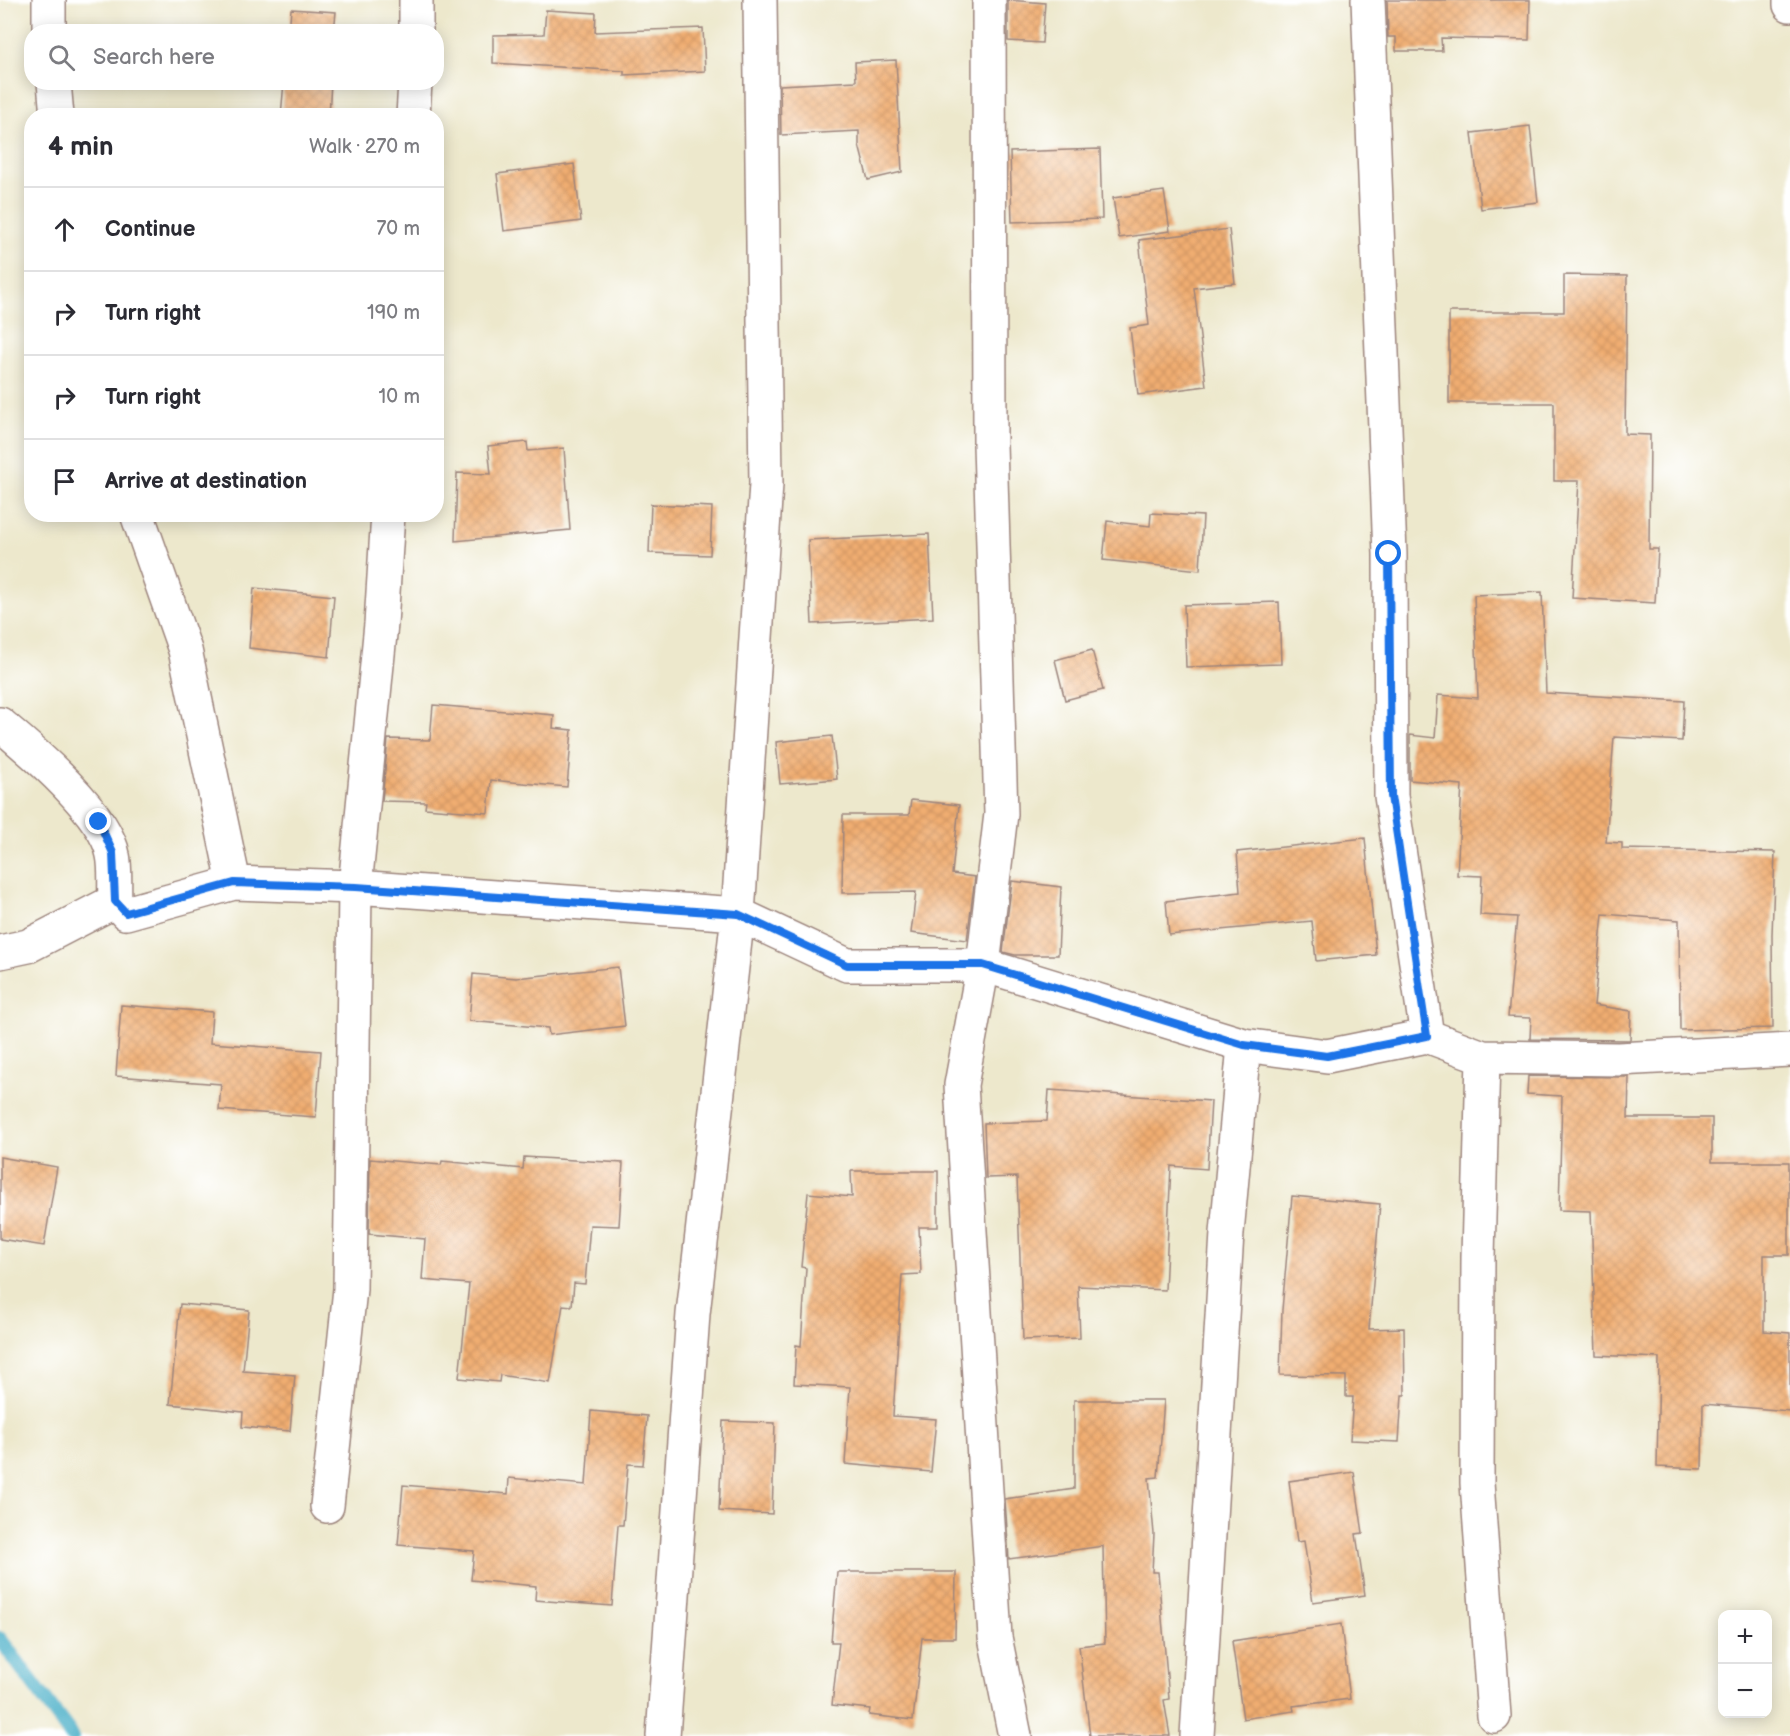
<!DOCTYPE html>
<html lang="en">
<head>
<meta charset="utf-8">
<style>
  body { margin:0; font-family:"Balsamiq Sans",sans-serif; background:#f2f2f3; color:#2b2b33 }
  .controls { position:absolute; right:18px; bottom:18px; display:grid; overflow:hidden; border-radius:12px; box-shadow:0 3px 15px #0003 }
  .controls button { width:54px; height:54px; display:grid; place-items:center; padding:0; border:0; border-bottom:2px solid #e1e1e2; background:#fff; color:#2b2b33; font:30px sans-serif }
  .stop { position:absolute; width:18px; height:18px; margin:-14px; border:4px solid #1a73e8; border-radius:50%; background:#fff }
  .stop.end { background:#1a73e8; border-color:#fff; box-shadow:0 2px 6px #0008 }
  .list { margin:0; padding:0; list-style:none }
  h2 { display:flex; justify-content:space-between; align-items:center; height:78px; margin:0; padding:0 24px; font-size:26px }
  h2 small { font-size:20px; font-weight:400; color:#7c7c81 }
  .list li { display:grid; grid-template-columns:39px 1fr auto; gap:18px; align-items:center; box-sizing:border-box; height:84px; padding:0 24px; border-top:2px solid #e1e1e2 }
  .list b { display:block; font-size:22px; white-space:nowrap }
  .list em { font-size:20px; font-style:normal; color:#7c7c81 }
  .icon { flex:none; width:33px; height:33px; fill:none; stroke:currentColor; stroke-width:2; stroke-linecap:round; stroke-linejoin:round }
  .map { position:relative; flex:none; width:1790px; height:1736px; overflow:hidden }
  .search { position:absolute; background:#fff; box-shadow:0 3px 15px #0003; left:24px; top:24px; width:420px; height:66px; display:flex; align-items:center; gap:15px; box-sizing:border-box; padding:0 21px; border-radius:24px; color:#7c7c81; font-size:22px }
  .panel { position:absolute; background:#fff; box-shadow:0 3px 15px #0003; left:24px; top:108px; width:420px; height:414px; border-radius:24px }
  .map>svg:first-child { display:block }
</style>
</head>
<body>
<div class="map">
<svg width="1790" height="1736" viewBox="0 0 1790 1736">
  <defs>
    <pattern id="building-cross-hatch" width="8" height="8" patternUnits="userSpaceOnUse" patternTransform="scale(1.5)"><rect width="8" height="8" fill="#f0ad71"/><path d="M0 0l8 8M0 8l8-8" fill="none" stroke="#cf9462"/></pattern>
  </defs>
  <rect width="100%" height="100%" fill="#fff"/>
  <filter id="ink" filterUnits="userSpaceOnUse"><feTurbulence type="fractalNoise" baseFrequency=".0167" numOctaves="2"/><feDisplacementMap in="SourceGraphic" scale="12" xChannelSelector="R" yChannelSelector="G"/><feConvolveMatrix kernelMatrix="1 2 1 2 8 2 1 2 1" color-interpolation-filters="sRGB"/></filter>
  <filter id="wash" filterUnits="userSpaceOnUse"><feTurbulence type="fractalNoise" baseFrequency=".008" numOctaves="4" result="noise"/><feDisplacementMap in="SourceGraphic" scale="24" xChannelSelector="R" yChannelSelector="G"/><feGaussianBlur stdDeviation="1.35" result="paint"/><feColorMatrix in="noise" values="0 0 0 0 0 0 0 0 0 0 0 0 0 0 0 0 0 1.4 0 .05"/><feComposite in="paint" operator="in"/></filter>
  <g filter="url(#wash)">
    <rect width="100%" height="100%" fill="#ede8cc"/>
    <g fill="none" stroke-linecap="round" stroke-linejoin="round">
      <path stroke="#48afc7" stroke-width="15" d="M 0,1639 L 72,1736"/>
    </g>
    <g id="blocks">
      <path fill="url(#building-cross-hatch)" d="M 1008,0 L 1045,3 L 1042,43 L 1008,41 Z
        M 1387,0 L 1530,0 L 1529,40 L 1441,38 L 1442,51 L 1396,51 L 1396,37 L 1388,37 Z
        M 291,9 L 336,12 L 334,32 L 289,32 Z
        M 546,10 L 596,13 L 595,32 L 703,28 L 705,71 L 624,75 L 624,71 L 493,63 L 493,35 L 544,34 Z
        M 896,60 L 902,172 L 868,180 L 859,145 L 859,131 L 781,135 L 780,85 L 856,81 L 855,62 Z
        M 284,82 L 331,82 L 329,116 L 281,116 Z
        M 1530,126 L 1538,202 L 1481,209 L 1472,133 Z
        M 1100,149 L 1102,219 L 1012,222 L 1010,152 Z
        M 574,164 L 581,221 L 504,231 L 497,174 Z
        M 1164,191 L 1170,231 L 1119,238 L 1113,198 Z
        M 1229,229 L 1235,283 L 1194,288 L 1206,386 L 1138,395 L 1130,328 L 1149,325 L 1139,240 Z
        M 1564,275 L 1627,276 L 1625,434 L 1650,435 L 1649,549 L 1658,549 L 1655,603 L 1572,598 L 1579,481 L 1554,481 L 1554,403 L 1449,403 L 1449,312 L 1564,312 Z
        M 527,442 L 528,451 L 564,448 L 570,530 L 455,541 L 457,473 L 491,474 L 488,446 Z
        M 651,504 L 712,507 L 710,555 L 649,553 Z
        M 1151,513 L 1203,516 L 1200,570 L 1103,560 L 1107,521 L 1150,526 Z
        M 929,534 L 933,618 L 812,624 L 808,540 Z
        M 254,588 L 334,596 L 329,657 L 249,648 Z
        M 1542,592 L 1546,693 L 1684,701 L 1682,741 L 1614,737 L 1606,842 L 1622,843 L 1622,849 L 1775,852 L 1772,935 L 1773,1028 L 1680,1030 L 1679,920 L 1603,914 L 1594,1005 L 1631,1011 L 1630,1040 L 1530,1039 L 1531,1018 L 1508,1017 L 1517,917 L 1480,915 L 1482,876 L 1457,875 L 1462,785 L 1410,780 L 1410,735 L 1435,738 L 1438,695 L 1478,698 L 1474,595 Z
        M 1279,602 L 1281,664 L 1186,667 L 1184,605 Z
        M 1092,650 L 1103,690 L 1065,700 L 1055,660 Z
        M 433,705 L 554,715 L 553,728 L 572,730 L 567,787 L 491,780 L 488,813 L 425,808 L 426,802 L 382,801 L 388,739 L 430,740 Z
        M 832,736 L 837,779 L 780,784 L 776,742 Z
        M 911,800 L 959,805 L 952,874 L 975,877 L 967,940 L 911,933 L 916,892 L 842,893 L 843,815 L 909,815 Z
        M 1365,838 L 1376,955 L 1316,961 L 1312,921 L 1169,935 L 1166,901 L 1240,892 L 1237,852 Z
        M 1012,881 L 1061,887 L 1058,955 L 1015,955 L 1003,952 Z
        M 618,967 L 625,1026 L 549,1035 L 548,1028 L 469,1021 L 473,974 L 516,978 Z
        M 121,1005 L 212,1012 L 210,1043 L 321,1051 L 316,1117 L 219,1110 L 221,1084 L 116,1076 Z
        M 1528,1076 L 1629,1077 L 1628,1118 L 1712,1118 L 1712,1162 L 1789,1162 L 1789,1255 L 1764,1255 L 1764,1331 L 1790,1333 L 1790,1411 L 1703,1404 L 1702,1469 L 1657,1467 L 1659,1358 L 1596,1355 L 1591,1211 L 1559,1210 L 1562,1096 L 1527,1094 Z
        M 1049,1090 L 1211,1101 L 1207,1169 L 1171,1166 L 1165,1290 L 1078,1286 L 1080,1338 L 1023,1340 L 1017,1177 L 986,1178 L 984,1123 L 1047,1121 Z
        M 0,1157 L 57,1167 L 44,1246 L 0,1239 Z
        M 524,1157 L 623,1163 L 619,1226 L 590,1225 L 585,1284 L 574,1283 L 572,1306 L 563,1305 L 550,1383 L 500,1375 L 499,1382 L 459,1378 L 469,1284 L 422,1280 L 425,1239 L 369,1234 L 370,1159 L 441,1165 L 442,1161 L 523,1169 Z
        M 851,1171 L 938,1171 L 938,1227 L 919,1227 L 921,1274 L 902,1275 L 893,1416 L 936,1419 L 931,1472 L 845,1464 L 850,1387 L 794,1384 L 796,1345 L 801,1346 L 806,1268 L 801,1267 L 808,1193 L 852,1197 Z
        M 1292,1196 L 1380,1204 L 1369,1329 L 1404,1328 L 1405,1395 L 1402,1395 L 1399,1442 L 1350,1440 L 1353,1397 L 1346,1397 L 1346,1376 L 1280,1375 L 1282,1310 Z
        M 180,1304 L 249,1310 L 243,1371 L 295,1375 L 290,1431 L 242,1427 L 243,1412 L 170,1404 Z
        M 1074,1400 L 1164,1400 L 1158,1477 L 1149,1478 L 1154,1534 L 1152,1572 L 1158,1572 L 1169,1699 L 1164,1700 L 1170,1736 L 1090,1736 L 1079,1646 L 1105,1643 L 1103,1546 L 1009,1559 L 1005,1499 L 1074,1489 Z
        M 591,1411 L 647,1416 L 643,1465 L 628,1464 L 623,1525 L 618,1525 L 612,1606 L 535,1600 L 536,1586 L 471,1580 L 474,1551 L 398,1545 L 403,1485 L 508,1494 L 509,1478 L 586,1485 Z
        M 723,1421 L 775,1423 L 772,1514 L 719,1511 Z
        M 1354,1472 L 1363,1533 L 1356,1534 L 1365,1595 L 1313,1602 L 1304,1541 L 1297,1542 L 1289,1481 Z
        M 837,1572 L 956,1572 L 955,1638 L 922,1638 L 913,1720 L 869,1715 L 870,1709 L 832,1705 L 839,1642 L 831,1642 Z
        M 1341,1624 L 1350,1699 L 1293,1706 L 1294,1711 L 1243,1719 L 1232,1641 Z"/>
    </g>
  </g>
  <g filter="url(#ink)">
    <use href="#blocks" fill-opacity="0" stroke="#9c847c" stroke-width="1.5"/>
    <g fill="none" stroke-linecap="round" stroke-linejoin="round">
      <g stroke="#9c847c" stroke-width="36">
        <path id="street" d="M 989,0 L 990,444 L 1001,814 L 983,965 L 961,1085 L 995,1637 L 1015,1736
          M 1368,0 L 1390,554 L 1391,796 L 1427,1036
          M 1790,0 L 1790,5
          M 49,32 L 49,0
          M 416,32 L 416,0
          M 54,82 L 57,116
          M 413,116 L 415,82
          M 137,514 L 185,650 L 234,883
          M 0,724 C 32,751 106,813 113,855 C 116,869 114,886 115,901
          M 0,952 L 28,946 L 115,901 L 126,913 L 234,883 L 355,887 L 738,914 L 847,965 L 983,965 L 1244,1045 L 1327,1056 L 1427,1036 L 1483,1057 L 1618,1059 L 1790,1050
          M 1483,1057 L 1478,1257 L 1477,1483 L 1494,1716
          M 327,1506 L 350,1289 L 355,887 L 381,624 L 388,514
          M 663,1736 L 693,1314 L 738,914 L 766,484 L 760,0
          M 1197,1736 L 1227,1233 L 1244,1045"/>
      </g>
      <use href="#street" stroke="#fff" stroke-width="33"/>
    </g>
  </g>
  <g fill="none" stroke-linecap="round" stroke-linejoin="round" filter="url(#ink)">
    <path stroke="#1a73e8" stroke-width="8" d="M 99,822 L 113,853 L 115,901 L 126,913 L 234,883 L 356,887 L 738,914 L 847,965 L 983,965 L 1244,1045 L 1327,1056 L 1427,1036 L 1391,796 L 1389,554"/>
  </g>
</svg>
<div class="controls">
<button>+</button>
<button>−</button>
</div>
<div class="stop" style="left:1389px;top:554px"></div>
<div class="stop end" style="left:99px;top:822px"></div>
<div class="search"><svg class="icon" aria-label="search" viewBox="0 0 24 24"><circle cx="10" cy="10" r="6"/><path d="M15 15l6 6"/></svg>Search here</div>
<section class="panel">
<h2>4 min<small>Walk · 270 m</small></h2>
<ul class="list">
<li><svg class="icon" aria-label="ahead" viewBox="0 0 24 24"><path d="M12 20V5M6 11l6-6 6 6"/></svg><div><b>Continue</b></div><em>70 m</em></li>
<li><svg class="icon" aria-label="right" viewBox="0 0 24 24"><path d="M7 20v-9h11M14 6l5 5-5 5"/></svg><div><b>Turn right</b></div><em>190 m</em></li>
<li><svg class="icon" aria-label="right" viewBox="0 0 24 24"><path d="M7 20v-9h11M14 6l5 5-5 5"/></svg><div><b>Turn right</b></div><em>10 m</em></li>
<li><svg class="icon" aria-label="arrive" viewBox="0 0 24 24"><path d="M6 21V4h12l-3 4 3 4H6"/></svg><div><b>Arrive at destination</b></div></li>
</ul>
</section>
</div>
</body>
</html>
